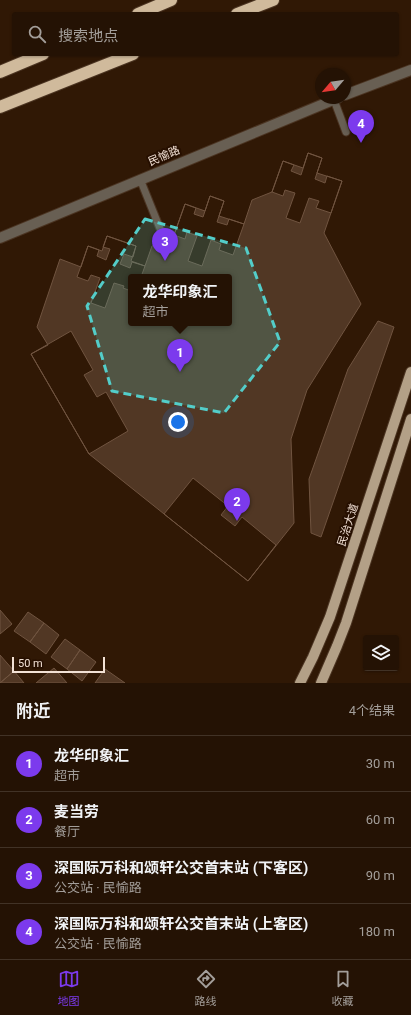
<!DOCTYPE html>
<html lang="zh">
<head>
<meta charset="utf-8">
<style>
  body { margin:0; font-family:Roboto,"Noto Sans SC",sans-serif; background:#2c1b0e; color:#f1f3f6 }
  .controls { position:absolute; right:12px; bottom:12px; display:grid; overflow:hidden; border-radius:4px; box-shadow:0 1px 3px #0004 }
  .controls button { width:36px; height:36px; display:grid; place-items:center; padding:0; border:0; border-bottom:1px solid #413226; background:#241204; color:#f1f3f6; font:20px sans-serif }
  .compass { position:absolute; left:315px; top:68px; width:36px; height:36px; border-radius:50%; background:#241204; box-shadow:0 1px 3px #0004; rotate:241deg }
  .scale { position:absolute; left:12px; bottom:10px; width:93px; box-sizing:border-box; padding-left:4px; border:2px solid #f2e1d5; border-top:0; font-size:11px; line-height:14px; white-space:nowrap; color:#f2e1d5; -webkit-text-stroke:3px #260f00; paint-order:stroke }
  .you { position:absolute; left:178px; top:422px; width:14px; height:14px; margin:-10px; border:3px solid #fff; border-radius:50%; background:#1a73e8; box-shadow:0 0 0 6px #1a73e833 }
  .badge { display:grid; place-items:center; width:26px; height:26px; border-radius:50%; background:#7c3aed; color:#fff; font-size:13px; font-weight:700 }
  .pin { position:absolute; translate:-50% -33px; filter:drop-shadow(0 1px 2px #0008) }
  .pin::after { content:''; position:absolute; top:21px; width:14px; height:12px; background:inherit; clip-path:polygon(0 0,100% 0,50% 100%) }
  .popup { position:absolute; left:128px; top:274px; width:104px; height:52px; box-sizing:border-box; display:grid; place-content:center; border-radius:4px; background:#241204; filter:drop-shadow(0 1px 3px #0005); font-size:13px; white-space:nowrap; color:#a39e9a }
  .popup b { font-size:15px; color:#f1f3f6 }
  .popup::after { content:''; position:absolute; left:50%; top:100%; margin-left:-8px; border:8px solid transparent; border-top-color:#241204 }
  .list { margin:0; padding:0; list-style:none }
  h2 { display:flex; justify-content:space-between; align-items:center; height:52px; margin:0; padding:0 16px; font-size:17px }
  h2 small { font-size:13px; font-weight:400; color:#a39e9a }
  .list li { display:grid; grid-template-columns:26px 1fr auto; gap:12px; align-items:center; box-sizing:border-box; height:56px; padding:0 16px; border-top:1px solid #413226 }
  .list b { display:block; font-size:15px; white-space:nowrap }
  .list p { margin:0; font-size:13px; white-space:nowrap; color:#a39e9a }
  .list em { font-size:13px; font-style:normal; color:#a39e9a }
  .icon { flex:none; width:22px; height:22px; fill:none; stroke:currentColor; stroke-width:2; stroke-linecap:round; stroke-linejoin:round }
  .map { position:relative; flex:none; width:411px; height:683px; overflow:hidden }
  .search { position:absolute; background:#241204; box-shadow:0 1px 3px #0004; left:12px; right:12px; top:12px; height:44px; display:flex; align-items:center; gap:10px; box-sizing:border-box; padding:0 14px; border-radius:4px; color:#a39e9a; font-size:15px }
  .sheet { height:276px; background:#241204 }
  nav { display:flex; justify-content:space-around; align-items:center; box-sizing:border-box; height:56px; border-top:1px solid #413226; background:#241204; font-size:11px; color:#a39e9a }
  nav a { display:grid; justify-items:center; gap:2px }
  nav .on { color:#7c3aed }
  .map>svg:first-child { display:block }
</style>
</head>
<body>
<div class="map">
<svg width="411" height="683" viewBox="0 0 411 683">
  <rect width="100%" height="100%" fill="#301805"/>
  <path fill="#513724" stroke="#705440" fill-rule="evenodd" d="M 308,153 L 322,158 L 317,173 L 342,181 L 324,233 L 361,304 L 307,390 L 291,439 L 294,523 L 248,581 L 89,454 L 31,354 L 48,345 L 37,327 L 60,259 L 81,267 L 88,246 L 102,251 L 107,236 L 136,246 L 131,261 L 145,266 L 152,246 L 174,235 L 185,204 L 205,211 L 210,196 L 224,201 L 219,216 L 244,224 L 252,200 L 272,192 L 283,161 L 303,168 ZM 131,277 L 229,277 L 229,323 L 131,323 Z
    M 308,153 L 322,158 L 315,179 L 325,183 L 327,176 L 342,181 L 331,213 L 316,208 L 319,201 L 309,198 L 300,223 L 286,218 L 295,193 L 285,190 L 283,196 L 272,192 L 283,161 L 294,165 L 291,171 L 301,175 Z
    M 210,196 L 224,201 L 217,222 L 227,225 L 229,219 L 244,224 L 233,255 L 219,250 L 221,244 L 211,240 L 202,266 L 188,261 L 197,236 L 187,232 L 185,239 L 174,235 L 185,204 L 196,208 L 194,214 L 203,217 Z
    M 107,236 L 136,246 L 133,257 L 124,254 L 120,264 L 130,268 L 132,262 L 145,266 L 141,277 L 131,277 L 131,291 L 123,288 L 124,286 L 114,283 L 105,308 L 91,303 L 100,278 L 91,275 L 88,281 L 77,277 L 88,246 L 99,250 L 97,256 L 106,260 L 110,249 L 103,247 Z
    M 378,321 L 394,327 L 321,537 L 311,533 L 309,479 L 348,369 Z
    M 71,331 L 93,370 L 84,375 L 97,397 L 106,392 L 128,431 L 89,454 L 31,354 Z
    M 193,478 L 228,506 L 221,515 L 235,526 L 242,517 L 276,545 L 248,581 L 164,514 Z
    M 0,610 L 12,624 L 0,634 Z
    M 28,612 L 44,623 L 30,642 L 14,631 Z
    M 44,623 L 59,635 L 46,654 L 30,642 Z
    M 65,639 L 80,650 L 67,669 L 51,657 Z
    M 80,650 L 96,662 L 82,681 L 67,669 Z
    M 0,655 L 14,671 L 0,683 Z
    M 54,668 L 67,683 L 36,683 Z
    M 105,669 L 125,683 L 95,683 Z
    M 14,671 L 24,683 L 0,683 Z"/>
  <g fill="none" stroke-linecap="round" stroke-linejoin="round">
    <g stroke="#4b3422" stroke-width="9">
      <path id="service" d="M 334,100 L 346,132
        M 140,179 L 163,236"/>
    </g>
    <g stroke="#4b3422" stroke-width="12">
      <path id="tertiary" d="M 345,95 L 411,70
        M 0,238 L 338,98"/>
    </g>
    <g stroke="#4b3422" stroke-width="12">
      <path id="primary" d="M 300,683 L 313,657 L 330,617 L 411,372
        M 321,683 L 337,646 L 346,623 L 411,419"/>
    </g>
    <g stroke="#4b3422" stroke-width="14">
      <path id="motorway" d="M 138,14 L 171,0
        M 237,14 L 273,0
        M 0,72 L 43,54
        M 0,107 L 133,54"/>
    </g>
    <use href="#service" stroke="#685f53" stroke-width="7"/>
    <use href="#tertiary" stroke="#685f53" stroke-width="10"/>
    <use href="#primary" stroke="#b3a087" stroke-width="10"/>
    <use href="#motorway" stroke="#d0ba9c" stroke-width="12"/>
  </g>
  <path fill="#53cdc9" fill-opacity="0.2" stroke="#53cdc9" stroke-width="3" stroke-dasharray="8 5" stroke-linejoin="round" d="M 145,219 L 246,248 L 280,342 L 224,413 L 112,391 L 87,306 Z"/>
  <g text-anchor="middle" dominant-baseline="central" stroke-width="4" stroke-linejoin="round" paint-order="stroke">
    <g font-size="11" fill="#f2e1d5" stroke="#260f00">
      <text transform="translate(164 156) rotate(-23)">民愉路</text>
      <text transform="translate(348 525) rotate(-72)">民治大道</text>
    </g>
  </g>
</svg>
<div class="controls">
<button><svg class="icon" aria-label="layers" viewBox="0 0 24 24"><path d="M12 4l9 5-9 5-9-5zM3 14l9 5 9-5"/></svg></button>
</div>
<svg class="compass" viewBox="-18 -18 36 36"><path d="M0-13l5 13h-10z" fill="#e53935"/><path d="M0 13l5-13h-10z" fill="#a39e9a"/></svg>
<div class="scale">50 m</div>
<div class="you"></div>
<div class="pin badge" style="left:180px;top:372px">1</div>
<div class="popup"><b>龙华印象汇</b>超市</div>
<div class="pin badge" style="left:237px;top:521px">2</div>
<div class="pin badge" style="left:165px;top:261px">3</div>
<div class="pin badge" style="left:361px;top:143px">4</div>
<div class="search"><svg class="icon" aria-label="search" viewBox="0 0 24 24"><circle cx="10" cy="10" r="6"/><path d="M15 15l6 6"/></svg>搜索地点</div>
</div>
<section class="sheet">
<h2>附近<small>4个结果</small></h2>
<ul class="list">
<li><span class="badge">1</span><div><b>龙华印象汇</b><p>超市</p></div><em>30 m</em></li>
<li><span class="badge">2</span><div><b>麦当劳</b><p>餐厅</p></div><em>60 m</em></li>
<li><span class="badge">3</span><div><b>深国际万科和颂轩公交首末站 (下客区)</b><p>公交站 · 民愉路</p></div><em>90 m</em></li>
<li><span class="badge">4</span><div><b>深国际万科和颂轩公交首末站 (上客区)</b><p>公交站 · 民愉路</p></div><em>180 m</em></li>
</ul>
</section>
<nav>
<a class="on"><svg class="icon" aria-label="map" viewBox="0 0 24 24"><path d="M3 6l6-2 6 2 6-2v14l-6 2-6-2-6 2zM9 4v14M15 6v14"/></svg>地图</a>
<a><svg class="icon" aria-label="directions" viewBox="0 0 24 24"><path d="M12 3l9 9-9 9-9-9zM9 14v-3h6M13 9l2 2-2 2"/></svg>路线</a>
<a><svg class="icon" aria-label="saved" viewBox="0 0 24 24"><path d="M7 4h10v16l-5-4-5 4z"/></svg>收藏</a>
</nav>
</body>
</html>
